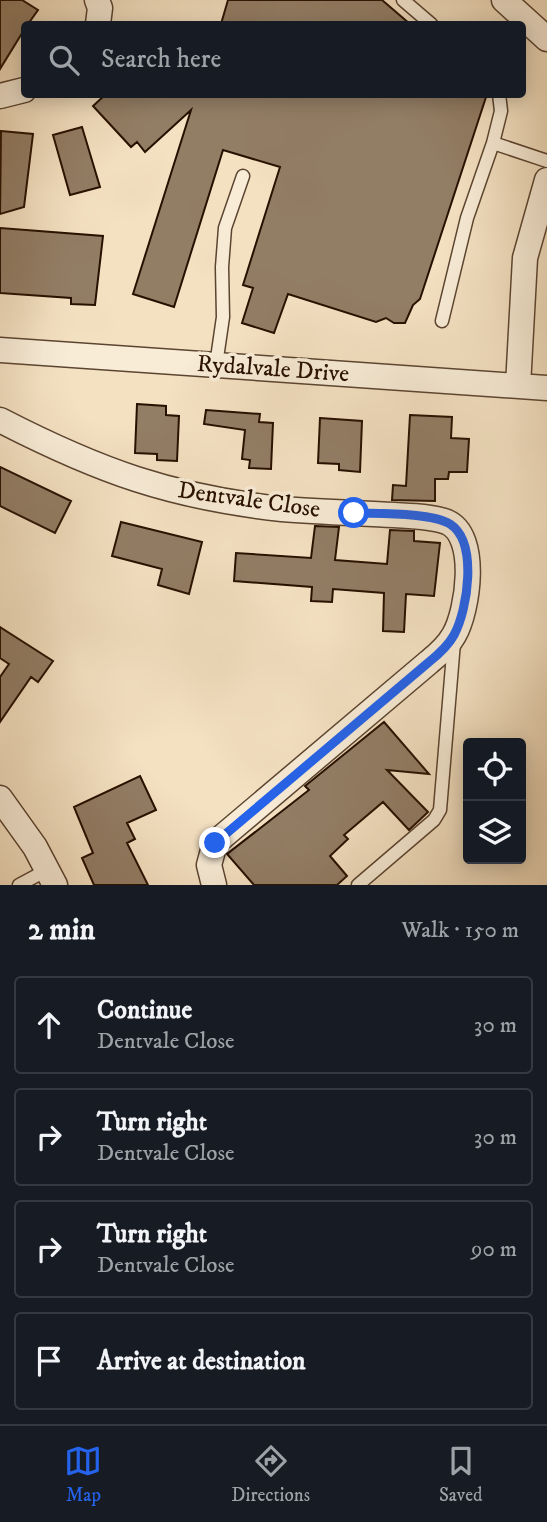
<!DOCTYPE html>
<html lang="en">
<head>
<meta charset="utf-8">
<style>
  body { margin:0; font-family:"IM FELL DW Pica",serif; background:#20242c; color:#f1f3f6 }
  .controls { position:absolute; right:21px; bottom:21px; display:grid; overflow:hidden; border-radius:7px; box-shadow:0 4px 18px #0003 }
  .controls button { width:63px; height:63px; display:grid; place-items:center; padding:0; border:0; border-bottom:2px solid #363941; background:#171b24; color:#f1f3f6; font:35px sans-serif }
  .stop { position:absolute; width:21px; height:21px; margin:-16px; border:5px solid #2563eb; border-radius:50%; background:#fff }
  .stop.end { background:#2563eb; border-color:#fff; box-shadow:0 2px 7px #0008 }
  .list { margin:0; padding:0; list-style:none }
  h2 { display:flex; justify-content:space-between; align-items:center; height:91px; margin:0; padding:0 28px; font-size:30px }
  h2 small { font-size:23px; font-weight:400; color:#9ea1a6 }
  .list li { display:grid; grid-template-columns:46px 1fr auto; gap:21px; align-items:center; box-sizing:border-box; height:98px; margin:0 14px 14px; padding:0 14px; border:2px solid #363941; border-radius:7px }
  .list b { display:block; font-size:26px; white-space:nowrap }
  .list p { margin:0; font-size:23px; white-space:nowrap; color:#9ea1a6 }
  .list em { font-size:23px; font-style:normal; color:#9ea1a6 }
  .icon { flex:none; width:38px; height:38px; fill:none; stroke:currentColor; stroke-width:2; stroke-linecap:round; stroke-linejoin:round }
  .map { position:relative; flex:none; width:547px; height:885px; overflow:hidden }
  .search { position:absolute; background:#171b24; box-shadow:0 4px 18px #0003; left:21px; right:21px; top:21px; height:77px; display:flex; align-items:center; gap:18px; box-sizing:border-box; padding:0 24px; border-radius:7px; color:#9ea1a6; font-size:26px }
  .sheet { height:539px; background:#171b24 }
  nav { display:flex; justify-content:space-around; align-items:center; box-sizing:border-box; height:98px; border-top:2px solid #363941; background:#171b24; font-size:19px; color:#9ea1a6 }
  nav a { display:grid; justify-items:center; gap:4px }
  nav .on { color:#2563eb }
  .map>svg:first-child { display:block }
</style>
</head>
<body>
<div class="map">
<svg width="547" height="885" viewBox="0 0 547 885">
  <rect width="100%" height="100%" fill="#f4e1c2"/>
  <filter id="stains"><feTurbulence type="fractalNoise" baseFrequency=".00286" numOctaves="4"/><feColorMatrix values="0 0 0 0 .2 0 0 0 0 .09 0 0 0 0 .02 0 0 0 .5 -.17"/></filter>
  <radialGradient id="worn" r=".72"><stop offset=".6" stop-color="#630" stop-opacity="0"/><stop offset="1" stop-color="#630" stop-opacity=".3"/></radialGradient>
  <path fill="#927d65" stroke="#281000" stroke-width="2" d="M 0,0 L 22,0 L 38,10 L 28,24 L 24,24 L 24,30 L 0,69 Z
    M 228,0 L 382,0 L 410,24 L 221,24 Z
    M 106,94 L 487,94 L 420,299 L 413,305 L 405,323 L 394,323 L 386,318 L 376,322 L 288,294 L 274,333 L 242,323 L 253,288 L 243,285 L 280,167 L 223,150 L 174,307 L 133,294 L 191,110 L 145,152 L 137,142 L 131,147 L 93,106 Z
    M 82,127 L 100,187 L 70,195 L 53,135 Z
    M 1,131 L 33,134 L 24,207 L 0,214 Z
    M 0,228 L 103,236 L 95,305 L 71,304 L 71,298 L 0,293 Z
    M 137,404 L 166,406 L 166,415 L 179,416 L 177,461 L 157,460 L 157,454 L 135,453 Z
    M 206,410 L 260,414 L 259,422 L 273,423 L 271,469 L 249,468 L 250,460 L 242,459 L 245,430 L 204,424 Z
    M 410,415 L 452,417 L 451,438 L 469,439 L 467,472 L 449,472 L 448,479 L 435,479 L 435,501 L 392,500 L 393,485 L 406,486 Z
    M 320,418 L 362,421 L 360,472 L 339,470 L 339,464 L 318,463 Z
    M 0,467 L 71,501 L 55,533 L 0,506 Z
    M 121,522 L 202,542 L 189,594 L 158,585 L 162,569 L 112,556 Z
    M 315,526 L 339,527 L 335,560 L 387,564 L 390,530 L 414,531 L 414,541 L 440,543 L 434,596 L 406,594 L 404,632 L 383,631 L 384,593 L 333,589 L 332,602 L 311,601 L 312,587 L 234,581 L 236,553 L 311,558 Z
    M 0,627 L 53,661 L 38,682 L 31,677 L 0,722 L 0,677 L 9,664 L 0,658 Z
    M 384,722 L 429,774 L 387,770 L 428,812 L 409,830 L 383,802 L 344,835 L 348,839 L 330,856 L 347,876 L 337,885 L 254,885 L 227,854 L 309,790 L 305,786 Z
    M 140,776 L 156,810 L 127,823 L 135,839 L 127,843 L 148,885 L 94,885 L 82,858 L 93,853 L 74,807 Z"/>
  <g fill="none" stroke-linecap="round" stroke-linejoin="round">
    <g stroke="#5b4430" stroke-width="15">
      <path id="service" d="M 403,0 L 431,24
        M 499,94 L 501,111 L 493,143 L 547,161
        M 442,321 L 467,218 L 493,143
        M 216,365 L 223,317 L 222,267 L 225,228 L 243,176
        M 19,885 L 47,870
        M 358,885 L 434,820 L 440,810 L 454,642"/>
    </g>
    <g stroke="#5b4430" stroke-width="27">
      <path id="minor" d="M 97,0 L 100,8 L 98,24
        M 504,0 L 547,39
        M 0,96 L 24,90
        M 0,350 L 547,388
        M 518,386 L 525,258 L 547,180
        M 0,420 C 99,471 171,497 282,509 C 319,512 357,513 394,515 C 411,516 431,516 447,522 C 479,536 468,611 454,635 C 448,646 439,654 429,662 L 215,843 L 209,865 L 214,885
        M 0,798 L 35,847 L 55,885"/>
    </g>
    <use href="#service" stroke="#f8ecd7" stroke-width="12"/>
    <use href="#minor" stroke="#f8ecd7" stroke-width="24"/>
  </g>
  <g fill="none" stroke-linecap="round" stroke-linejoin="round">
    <path stroke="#2563eb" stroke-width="9" d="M 215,843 L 429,662 C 439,654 448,646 454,635 C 468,609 478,542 450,524 C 430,512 378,514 354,513"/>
  </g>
  <g text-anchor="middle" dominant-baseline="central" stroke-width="7" stroke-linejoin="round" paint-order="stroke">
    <g font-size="24" fill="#281000" stroke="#f8ecd7">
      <text transform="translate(273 369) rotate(4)">Rydalvale Drive</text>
      <text transform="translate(249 500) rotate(8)">Dentvale Close</text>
    </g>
  </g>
  <rect width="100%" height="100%" filter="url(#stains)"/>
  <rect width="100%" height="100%" fill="url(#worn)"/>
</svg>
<div class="controls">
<button><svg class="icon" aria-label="locate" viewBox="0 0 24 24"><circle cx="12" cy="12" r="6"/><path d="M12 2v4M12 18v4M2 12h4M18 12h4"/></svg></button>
<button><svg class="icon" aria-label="layers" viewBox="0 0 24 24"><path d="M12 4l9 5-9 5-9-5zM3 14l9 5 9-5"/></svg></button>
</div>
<div class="stop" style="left:354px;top:513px"></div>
<div class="stop end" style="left:215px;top:843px"></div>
<div class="search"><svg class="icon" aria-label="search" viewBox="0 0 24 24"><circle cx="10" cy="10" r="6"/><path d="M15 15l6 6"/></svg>Search here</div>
</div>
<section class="sheet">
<h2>2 min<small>Walk · 150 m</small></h2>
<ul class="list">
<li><svg class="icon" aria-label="ahead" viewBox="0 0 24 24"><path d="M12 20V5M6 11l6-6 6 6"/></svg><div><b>Continue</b><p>Dentvale Close</p></div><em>30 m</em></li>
<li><svg class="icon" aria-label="right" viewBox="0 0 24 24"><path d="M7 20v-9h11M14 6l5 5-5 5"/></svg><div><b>Turn right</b><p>Dentvale Close</p></div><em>30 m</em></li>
<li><svg class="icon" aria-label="right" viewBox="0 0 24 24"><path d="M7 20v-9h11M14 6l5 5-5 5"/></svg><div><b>Turn right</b><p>Dentvale Close</p></div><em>90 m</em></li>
<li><svg class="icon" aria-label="arrive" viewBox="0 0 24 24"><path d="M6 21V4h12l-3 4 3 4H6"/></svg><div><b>Arrive at destination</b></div></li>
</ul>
</section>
<nav>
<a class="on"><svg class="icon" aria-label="map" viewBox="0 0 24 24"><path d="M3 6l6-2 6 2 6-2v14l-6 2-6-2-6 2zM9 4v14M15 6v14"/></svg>Map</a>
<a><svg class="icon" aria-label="directions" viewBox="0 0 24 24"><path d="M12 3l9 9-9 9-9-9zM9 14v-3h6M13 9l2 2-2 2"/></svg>Directions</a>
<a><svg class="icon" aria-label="saved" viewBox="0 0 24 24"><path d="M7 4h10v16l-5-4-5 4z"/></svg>Saved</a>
</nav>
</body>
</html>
